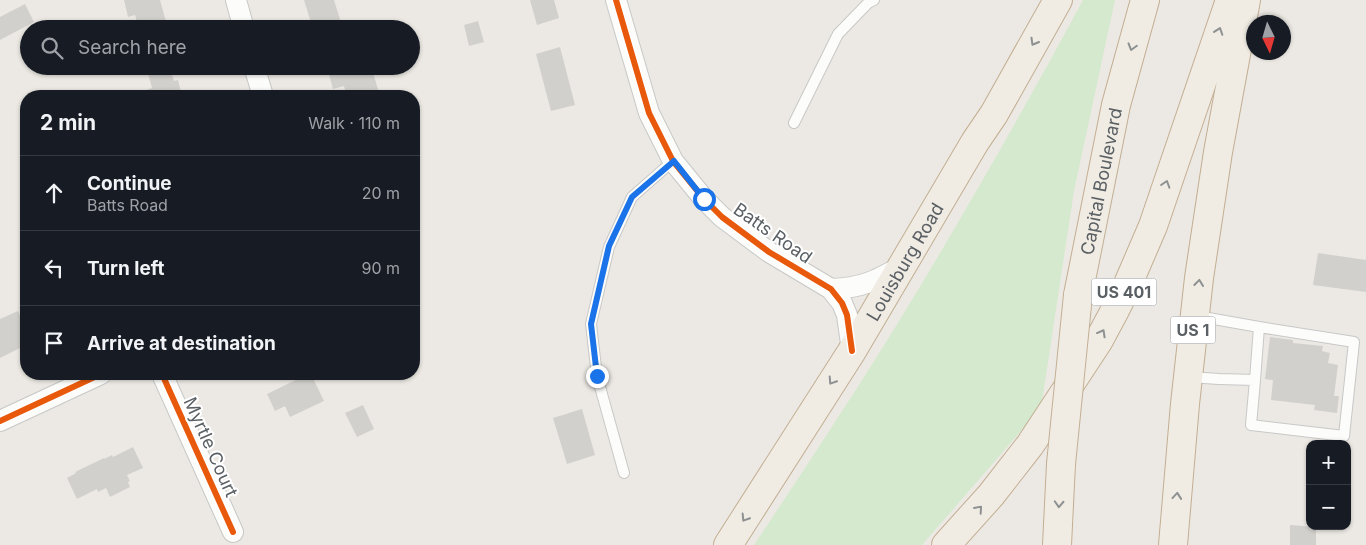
<!DOCTYPE html>
<html lang="en">
<head>
<meta charset="utf-8">
<style>
  body { margin:0; font-family:Inter,sans-serif; background:#242831; color:#f1f3f6 }
  .controls { position:absolute; right:15px; bottom:15px; display:grid; overflow:hidden; border-radius:10px; box-shadow:0 1px 4px #0004 }
  .controls button { width:45px; height:45px; display:grid; place-items:center; padding:0; border:0; border-bottom:1px solid #363941; background:#171b24; color:#f1f3f6; font:25px sans-serif }
  .compass { position:absolute; left:1246px; top:15px; width:45px; height:45px; border-radius:50%; background:#171b24; box-shadow:0 1px 4px #0004; rotate:175deg }
  .stop { position:absolute; width:15px; height:15px; margin:-11px; border:4px solid #1a73e8; border-radius:50%; background:#fff }
  .stop.end { background:#1a73e8; border-color:#fff; box-shadow:0 1px 5px #0008 }
  .list { margin:0; padding:0; list-style:none }
  h2 { display:flex; justify-content:space-between; align-items:center; height:65px; margin:0; padding:0 20px; font-size:21px }
  h2 small { font-size:16px; font-weight:400; color:#9ea1a6 }
  .list li { display:grid; grid-template-columns:32px 1fr auto; gap:15px; align-items:center; box-sizing:border-box; height:75px; padding:0 20px; border-top:1px solid #363941 }
  .list b { display:block; font-size:19px; white-space:nowrap }
  .list p { margin:0; font-size:16px; white-space:nowrap; color:#9ea1a6 }
  .list em { font-size:16px; font-style:normal; color:#9ea1a6 }
  .icon { flex:none; width:28px; height:28px; fill:none; stroke:currentColor; stroke-width:2; stroke-linecap:round; stroke-linejoin:round }
  .map { position:relative; flex:none; width:1366px; height:545px; overflow:hidden }
  .search { position:absolute; background:#171b24; box-shadow:0 1px 4px #0004; left:20px; top:20px; width:400px; height:55px; display:flex; align-items:center; gap:12px; box-sizing:border-box; padding:0 18px; border-radius:28px; color:#9ea1a6; font-size:19px }
  .panel { position:absolute; background:#171b24; box-shadow:0 1px 4px #0004; left:20px; top:90px; width:400px; height:290px; border-radius:20px }
  .map>svg:first-child { display:block }
</style>
</head>
<body>
<div class="map">
<svg width="1366" height="545" viewBox="0 0 1366 545">
  <rect width="100%" height="100%" fill="#ece9e4"/>
  <path fill="#d4e9cd" d="M 1083,0 L 1115,0 L 1074,191 L 1041,408 L 922,545 L 754,545 C 814,455 874,364 930,270 C 983,181 1034,91 1083,0 Z"/>
  <path fill="#d2d0cd" d="M 124,0 L 160,0 L 168,29 L 139,29 L 135,15 L 128,17 Z
    M 304,0 L 334,0 L 343,29 L 313,29 Z
    M 530,0 L 554,0 L 559,18 L 537,25 Z
    M 25,4 L 34,22 L 0,40 L 0,17 Z
    M 478,21 L 484,42 L 469,46 L 464,25 Z
    M 560,47 L 575,105 L 551,111 L 536,54 Z
    M 146,66 L 169,66 L 174,81 L 178,80 L 182,96 L 137,96 L 137,93 L 152,88 Z
    M 347,66 L 371,66 L 380,96 L 346,96 L 344,86 L 333,89 L 328,71 Z
    M 1318,253 L 1366,260 L 1366,292 L 1313,285 Z
    M 18,311 L 26,329 L 26,345 L 0,358 L 0,319 Z
    M 1270,337 L 1293,340 L 1293,343 L 1323,346 L 1322,351 L 1330,353 L 1328,363 L 1338,365 L 1334,396 L 1339,396 L 1337,413 L 1314,410 L 1315,405 L 1271,400 L 1273,380 L 1265,379 Z
    M 308,374 L 311,374 L 324,401 L 290,417 L 285,406 L 275,411 L 267,394 Z
    M 363,405 L 374,429 L 357,437 L 345,413 Z
    M 582,409 L 595,455 L 567,464 L 553,418 Z
    M 133,447 L 143,468 L 127,475 L 130,481 L 128,482 L 130,487 L 110,497 L 106,488 L 98,492 L 97,489 L 77,499 L 67,478 L 76,473 L 75,472 L 104,458 L 104,459 L 112,455 L 113,457 Z
    M 1290,525 L 1316,527 L 1316,545 L 1290,545 Z"/>
  <g fill="none" stroke-linecap="round" stroke-linejoin="round">
    <g stroke="#c8c8c7" stroke-width="12">
      <path id="service" d="M 794,123 L 838,34 L 868,3 L 874,0
        M 1189,377 L 1219,379 L 1255,380 L 1259,327 L 1197,316
        M 1255,380 L 1251,425 L 1344,436 L 1354,342 L 1259,327
        M 624,473 L 597,376 L 591,324 L 609,247 L 632,197 L 673,161"/>
    </g>
    <g stroke="#c8c8c7" stroke-width="22">
      <path id="minor" d="M 236,0 L 244,29
        M 616,0 L 649,113 L 673,161 L 704,199 L 722,217 L 769,252 L 831,289 L 842,303 L 847,315 L 852,351
        M 254,66 L 263,96
        M 831,289 C 862,288 875,281 902,266
        M 162,374 L 233,532
        M 0,421 L 101,374"/>
    </g>
    <g stroke="#c3ae92" stroke-width="30">
      <g id="trunk">
        <path id="s1" d="M 1078,295 L 1116,105 L 1145,0"/>
        <path id="s2" d="M 728,545 L 852,351 L 975,142 L 994,114 L 1058,0"/>
        <path d="M 946,545 L 991,495 L 1030,445 L 1099,340 L 1114,312 L 1128,284 L 1153,226 L 1230,0"/>
        <path d="M 1057,545 L 1061,464"/>
        <path d="M 1173,545 L 1185,404 L 1199,278 L 1218,152 L 1246,0"/>
      </g>
    </g>
    <use href="#service" stroke="#fcfcfb" stroke-width="10"/>
    <use href="#minor" stroke="#fcfcfb" stroke-width="20"/>
    <use href="#trunk" stroke="#f0ece4" stroke-width="28"/>
    <g stroke="#c3ae92" stroke-width="30" stroke-linecap="butt">
      <path id="trunk-bridge" d="M 1061,464 L 1078,295"/>
    </g>
    <use href="#trunk-bridge" stroke="#f0ece4" stroke-width="28"/>
    <g stroke="#fff" stroke-width="9">
      <path id="cycleway" d="M 616,0 L 649,113 L 673,161 L 704,199 L 722,217 L 769,252 L 831,289 L 842,303 L 847,315 L 852,351
        M 162,374 L 233,532
        M 0,421 L 101,374"/>
    </g>
    <use href="#cycleway" stroke="#e8590c" stroke-width="6"/>
  </g>
  <defs><path id="oneway-chevron" d="M-2-3.5L2.5 0L-2 3.5" fill="none" stroke-width="1.6" stroke-linecap="round" stroke-linejoin="round" transform="scale(1.25)"/></defs>
  <g stroke="#8e9191">
    <use href="#oneway-chevron" transform="translate(1219 31) rotate(-71)"/>
    <use href="#oneway-chevron" transform="translate(1034 42) rotate(120)"/>
    <use href="#oneway-chevron" transform="translate(1132 47) rotate(106)"/>
    <use href="#oneway-chevron" transform="translate(1166 184) rotate(-72)"/>
    <use href="#oneway-chevron" transform="translate(1199 283) rotate(-83)"/>
    <use href="#oneway-chevron" transform="translate(1102 333) rotate(-61)"/>
    <use href="#oneway-chevron" transform="translate(832 381) rotate(123)"/>
    <use href="#oneway-chevron" transform="translate(1177 496) rotate(-85)"/>
    <use href="#oneway-chevron" transform="translate(1059 504) rotate(93)"/>
    <use href="#oneway-chevron" transform="translate(979 509) rotate(-49)"/>
    <use href="#oneway-chevron" transform="translate(745 518) rotate(122)"/>
  </g>
  <g fill="none" stroke-linecap="round" stroke-linejoin="round">
    <path stroke="#1a73e8" stroke-width="6" d="M 597,376 L 591,324 L 609,246 L 632,197 L 674,161 L 704,199"/>
  </g>
  <g text-anchor="middle" dominant-baseline="central" stroke-width="4" stroke-linejoin="round" paint-order="stroke">
    <g fill="#fff" stroke="#8c9092" stroke-width="1">
      <rect x="1091.5" y="278.5" width="65" height="27" rx="4"/>
      <rect x="1170.5" y="316.5" width="45" height="27" rx="4"/>
    </g>
    <g font-size="16" font-weight="bold" fill="#5a6064">
      <text x="1124" y="292">US 401</text>
      <text x="1193" y="330">US 1</text>
    </g>
    <g font-size="18" fill="#5a6064" stroke="#fff">
      <text stroke="none"><textPath href="#s1" startOffset="116">Capital Boulevard</textPath></text>
      <text transform="translate(773 233) rotate(35)">Batts Road</text>
      <text stroke="none"><textPath href="#s2" startOffset="334">Louisburg Road</textPath></text>
      <text transform="translate(211 447) rotate(66)">Myrtle Court</text>
    </g>
  </g>
</svg>
<div class="controls">
<button>+</button>
<button>−</button>
</div>
<svg class="compass" viewBox="-18 -18 36 36"><path d="M0-13l5 13h-10z" fill="#e53935"/><path d="M0 13l5-13h-10z" fill="#9ea1a6"/></svg>
<div class="stop" style="left:704px;top:199px"></div>
<div class="stop end" style="left:597px;top:376px"></div>
<div class="search"><svg class="icon" aria-label="search" viewBox="0 0 24 24"><circle cx="10" cy="10" r="6"/><path d="M15 15l6 6"/></svg>Search here</div>
<section class="panel">
<h2>2 min<small>Walk · 110 m</small></h2>
<ul class="list">
<li><svg class="icon" aria-label="ahead" viewBox="0 0 24 24"><path d="M12 20V5M6 11l6-6 6 6"/></svg><div><b>Continue</b><p>Batts Road</p></div><em>20 m</em></li>
<li><svg class="icon" aria-label="left" viewBox="0 0 24 24"><path d="M17 20v-9H6M10 6l-5 5 5 5"/></svg><div><b>Turn left</b></div><em>90 m</em></li>
<li><svg class="icon" aria-label="arrive" viewBox="0 0 24 24"><path d="M6 21V4h12l-3 4 3 4H6"/></svg><div><b>Arrive at destination</b></div></li>
</ul>
</section>
</div>
</body>
</html>
